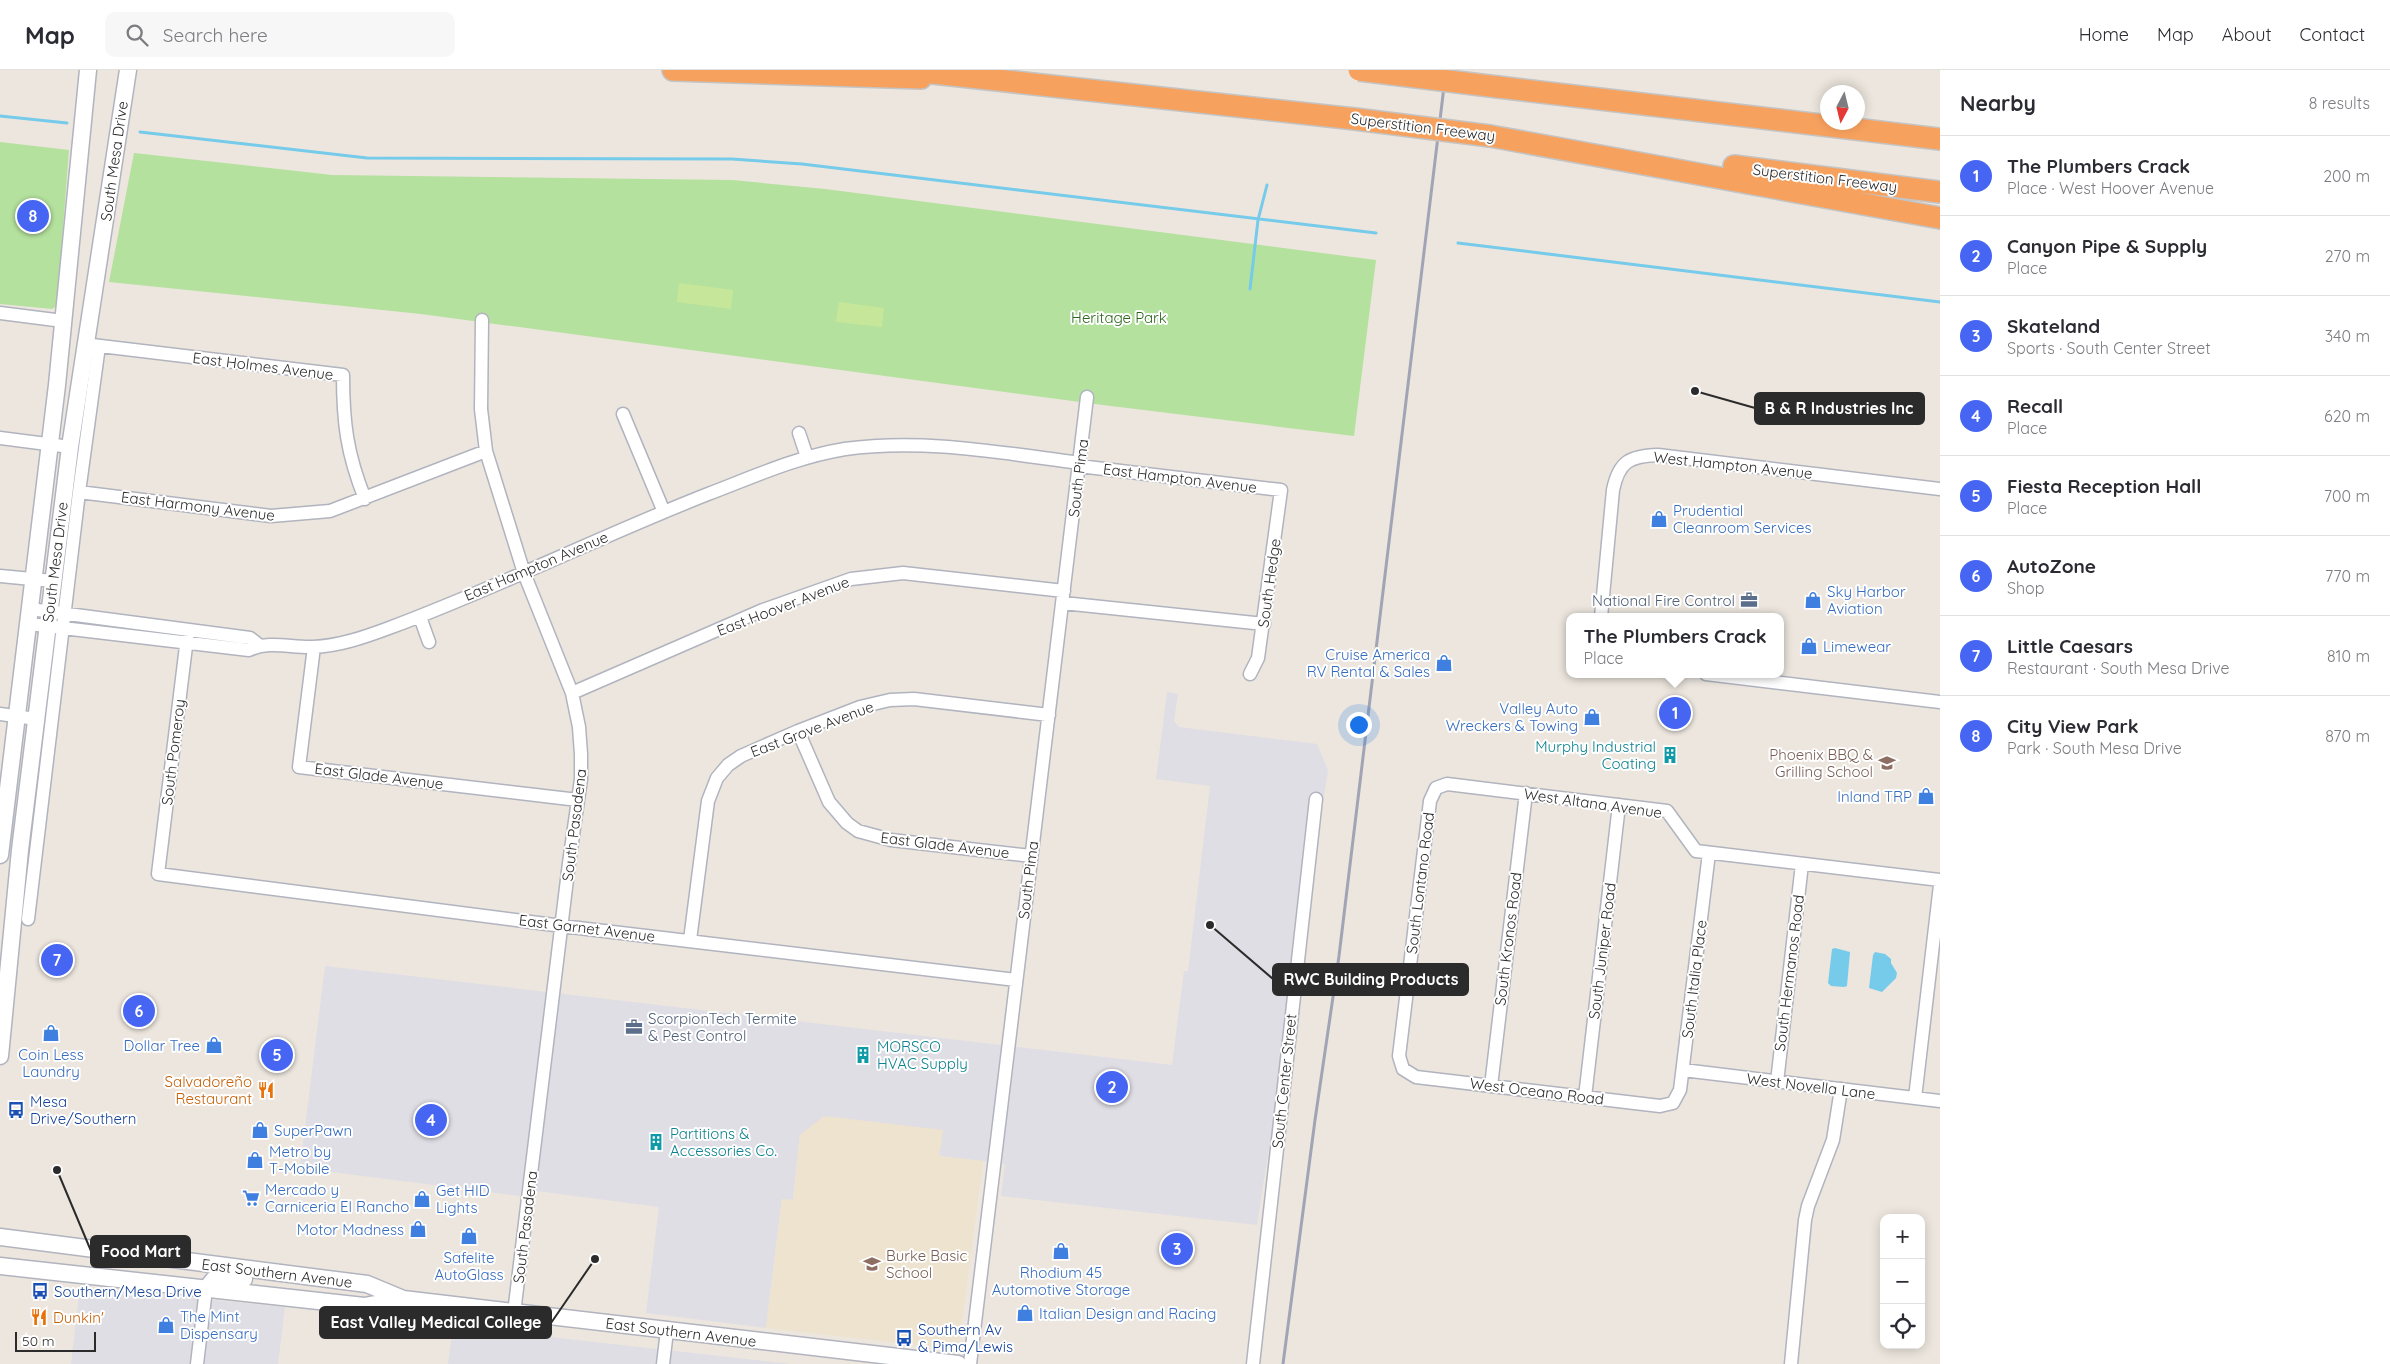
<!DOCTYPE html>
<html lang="en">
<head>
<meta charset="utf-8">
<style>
  body { margin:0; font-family:Quicksand,sans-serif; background:#f7f7f7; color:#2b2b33 }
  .controls { position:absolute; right:15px; bottom:15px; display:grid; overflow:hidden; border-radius:10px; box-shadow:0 2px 12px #0003 }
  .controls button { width:45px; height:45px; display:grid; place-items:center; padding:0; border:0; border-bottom:1px solid #e1e1e2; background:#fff; color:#2b2b33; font:25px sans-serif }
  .compass { position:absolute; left:1820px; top:15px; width:45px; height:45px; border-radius:50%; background:#fff; box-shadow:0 2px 12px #0003; rotate:187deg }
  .scale { position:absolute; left:15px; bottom:12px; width:81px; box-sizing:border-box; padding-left:5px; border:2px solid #2b2b2b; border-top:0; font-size:14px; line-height:18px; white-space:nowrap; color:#2b2b2b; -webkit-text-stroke:4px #fff; paint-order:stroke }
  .you { position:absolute; left:1358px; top:654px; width:18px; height:18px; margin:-12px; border:4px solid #fff; border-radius:50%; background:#1a73e8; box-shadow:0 0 0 8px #1a73e833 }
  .badge { display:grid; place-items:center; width:32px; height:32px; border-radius:50%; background:#4565f2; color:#fff; font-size:16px; font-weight:700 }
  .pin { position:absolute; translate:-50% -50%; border:2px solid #fff; box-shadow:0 1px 5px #0006 }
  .popup { position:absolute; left:1566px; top:543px; width:218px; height:65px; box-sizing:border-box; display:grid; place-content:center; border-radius:10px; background:#fff; filter:drop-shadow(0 1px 4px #0005); font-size:16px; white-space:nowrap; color:#7c7c81 }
  .popup b { font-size:19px; color:#2b2b33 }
  .popup::after { content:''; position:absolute; left:50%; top:100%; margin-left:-10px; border:10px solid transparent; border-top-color:#fff }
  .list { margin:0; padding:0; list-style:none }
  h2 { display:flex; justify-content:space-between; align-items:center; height:65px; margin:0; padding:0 20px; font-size:21px }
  h2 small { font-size:16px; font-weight:400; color:#7c7c81 }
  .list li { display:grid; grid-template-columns:32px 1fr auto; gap:15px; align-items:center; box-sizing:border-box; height:80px; padding:0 20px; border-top:1px solid #e1e1e2 }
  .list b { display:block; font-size:19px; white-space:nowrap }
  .list p { margin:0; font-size:16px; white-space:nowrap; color:#7c7c81 }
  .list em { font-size:16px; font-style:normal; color:#7c7c81 }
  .icon { flex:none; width:28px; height:28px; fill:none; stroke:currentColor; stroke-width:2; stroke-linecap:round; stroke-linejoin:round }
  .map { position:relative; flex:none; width:1940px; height:1294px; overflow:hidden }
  header { display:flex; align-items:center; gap:30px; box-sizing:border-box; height:70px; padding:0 25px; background:#fff; border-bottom:1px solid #e1e1e2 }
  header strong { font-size:24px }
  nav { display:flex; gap:28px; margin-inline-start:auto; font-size:18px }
  .search { width:350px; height:45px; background:#f7f7f7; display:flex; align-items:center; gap:12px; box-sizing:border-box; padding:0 18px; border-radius:10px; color:#7c7c81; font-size:19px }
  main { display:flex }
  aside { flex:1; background:#fff }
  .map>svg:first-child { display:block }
</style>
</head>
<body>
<header>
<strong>Map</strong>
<div class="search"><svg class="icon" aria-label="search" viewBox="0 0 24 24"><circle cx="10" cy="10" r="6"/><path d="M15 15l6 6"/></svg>Search here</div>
<nav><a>Home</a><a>Map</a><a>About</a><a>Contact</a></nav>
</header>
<main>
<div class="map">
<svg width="1940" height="1294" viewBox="0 0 1940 1294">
  <rect width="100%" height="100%" fill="#ece6de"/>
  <path fill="#e0dee5" d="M 1167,622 L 1178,624 L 1174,651 L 1179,657 L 1317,674 L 1328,700 L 1257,1155 L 1001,1126 L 1005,1094 L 939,1086 L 943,1060 L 800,1065 L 793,1130 L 782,1129 L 766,1258 L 646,1243 L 659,1137 L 521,1119 L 520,1126 L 300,1098 L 325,896 L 1172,995 L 1184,901 L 1188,901 L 1210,716 L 1156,709 Z
    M 80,1217 L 285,1237 L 278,1294 L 71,1294 Z
    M 453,1256 L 791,1294 L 448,1294 Z"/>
  <path fill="#ede3ce" d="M 824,1046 L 943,1060 L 939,1086 L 983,1091 L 959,1272 L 953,1279 L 766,1258 L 782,1129 L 793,1130 L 800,1065 Z"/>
  <path fill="#b4e19d" d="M 0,72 L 69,80 L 57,236 L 52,239 L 0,234 Z
    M 134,83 L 332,105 L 732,110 L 825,119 L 1376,190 L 1354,366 L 1103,335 L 421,244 L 109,212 Z"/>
  <path fill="#c6e799" d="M 679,213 L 733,220 L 731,239 L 677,232 Z
    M 839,232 L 884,238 L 882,257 L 836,252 Z"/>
  <path fill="#76cbea" d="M 1835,878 L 1850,882 L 1847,916 L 1844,917 L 1831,916 L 1828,913 L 1832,879 Z
    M 1875,882 L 1885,884 L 1891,889 L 1891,893 L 1897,903 L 1896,908 L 1882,922 L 1869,918 L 1873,885 Z"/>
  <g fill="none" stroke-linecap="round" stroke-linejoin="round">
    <path stroke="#76cbea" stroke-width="3" d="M 0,46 L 67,53
      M 140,62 L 367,88 L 732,89 L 802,94 L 1376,163
      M 1458,173 L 1940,232
      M 1250,219 L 1258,150 L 1267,115"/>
    <g stroke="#b1b4be" stroke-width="15">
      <path id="street" d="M 0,243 L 63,251
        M 482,250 L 481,339 L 486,381 L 524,503 L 572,623 L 579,657 L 581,684 L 581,709 L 569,793 L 514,1243
        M 92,275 L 343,305 C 343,353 347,384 365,429
        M 623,344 L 664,442
        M 799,363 L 807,387
        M 0,368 L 70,377
        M 1079,396 L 1281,420 L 1258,588 L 1250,604
        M 79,422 L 271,446 L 330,441 L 486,381
        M 0,506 L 53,511
        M 1063,533 L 1264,554
        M 30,539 L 250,568 L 259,575
        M 420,547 L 429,572
        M 1601,547 L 1613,420 C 1619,391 1630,386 1658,385 L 1940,419
        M 29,554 L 249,580 C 269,570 291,578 313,577 C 339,576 365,567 389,558 C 497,518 601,466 708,424 C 753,407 796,387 845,379 C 923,368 1002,383 1080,393
        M 188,560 L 158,804 L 562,856 L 1016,910
        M 314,577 L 299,697 L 578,730
        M 1706,604 L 1940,632
        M 572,623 L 763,540 L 851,509 L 903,503 L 1064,521
        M 0,644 L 36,649
        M 798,661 L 829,732 L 847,753 L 858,761 L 891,770 L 1031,786
        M 1709,783 L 1680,1020 L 1673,1033 L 1660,1036 L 1416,1007 L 1403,999 L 1399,986 L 1430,731 L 1436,718 L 1447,714 L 1667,741 L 1696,781 L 1940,810
        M 28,849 L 79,422 L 99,276
        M 690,870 L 708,731 L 717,708 L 728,695 L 741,686 L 798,661 L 860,637 L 890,630 L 914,629 L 1049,645
        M 1683,1000 L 1940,1031
        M 1777,1012 L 1802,794
        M 1491,1016 L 1526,723
        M 1585,1027 L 1619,735
        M 1915,1028 L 1940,815
        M 197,1294 L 206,1219
        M 663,1294 L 667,1261
        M 970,1294 L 1087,327
        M 1253,1294 L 1316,729
        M 1791,1294 L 1805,1150 L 1808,1136 L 1833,1070 L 1841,1019"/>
    </g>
    <g stroke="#b1b4be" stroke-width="19">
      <path id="secondary" d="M 0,785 L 57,315 L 88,0
        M 0,986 L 20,780 L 70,377 L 128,0
        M 0,1167 L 367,1214 L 403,1229 L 958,1294
        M 0,1196 L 364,1236 L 403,1229
        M 206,1219 L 215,1208 L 226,1207 L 244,1209"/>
    </g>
    <g stroke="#c4c4c4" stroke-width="24">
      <path id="highway" d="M 673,0 L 921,8
        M 905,0 L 1355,49
        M 1498,17 L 1940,69
        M 1490,66 L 1940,148
        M 1734,96 L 1940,122"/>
    </g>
    <use href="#street" stroke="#fff" stroke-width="12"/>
    <use href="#secondary" stroke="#fff" stroke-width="16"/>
    <use href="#highway" stroke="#f7a15e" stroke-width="21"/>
    <path stroke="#a1a4b5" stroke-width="3" d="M 1283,1294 L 1315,1050 L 1339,886 L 1446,0"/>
    <g stroke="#c4c4c4" stroke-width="24" stroke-linecap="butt">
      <path id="highway-bridge" d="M 1359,0 L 1498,17
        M 1355,49 L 1490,66"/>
    </g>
    <use href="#highway-bridge" stroke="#f7a15e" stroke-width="21"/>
  </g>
  <defs>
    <g id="shop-bare" transform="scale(1.35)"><path d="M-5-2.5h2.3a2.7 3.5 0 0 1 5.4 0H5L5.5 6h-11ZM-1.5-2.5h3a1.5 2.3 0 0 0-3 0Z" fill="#3f7fe0" stroke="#fff" stroke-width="2.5" paint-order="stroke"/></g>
    <g id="office-bare" transform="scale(1.35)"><path d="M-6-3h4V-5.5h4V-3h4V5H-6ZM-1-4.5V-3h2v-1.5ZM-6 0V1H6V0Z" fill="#5c6f8a" stroke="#fff" stroke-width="2.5" paint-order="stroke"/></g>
    <g id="building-bare" transform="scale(1.35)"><path d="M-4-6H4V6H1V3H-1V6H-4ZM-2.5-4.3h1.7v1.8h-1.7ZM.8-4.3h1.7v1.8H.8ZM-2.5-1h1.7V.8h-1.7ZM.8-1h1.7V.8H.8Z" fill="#0f9aa8" stroke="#fff" stroke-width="2.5" paint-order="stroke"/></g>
    <g id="school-bare" transform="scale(1.35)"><path d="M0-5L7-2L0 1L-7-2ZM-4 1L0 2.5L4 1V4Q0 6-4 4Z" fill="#8d6e63" stroke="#fff" stroke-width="2.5" paint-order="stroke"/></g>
    <g id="restaurant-bare" transform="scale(1.35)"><path d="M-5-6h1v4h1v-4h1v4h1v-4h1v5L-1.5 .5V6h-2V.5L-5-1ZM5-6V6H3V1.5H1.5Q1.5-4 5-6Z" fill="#e8710a" stroke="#fff" stroke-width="2.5" paint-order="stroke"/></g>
    <g id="bus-bare" transform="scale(1.35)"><path d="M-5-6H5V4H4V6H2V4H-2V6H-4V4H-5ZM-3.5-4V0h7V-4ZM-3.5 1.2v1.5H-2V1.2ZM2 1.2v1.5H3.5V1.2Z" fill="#1a4fb4" stroke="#fff" stroke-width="2.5" paint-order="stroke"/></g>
    <g id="supermarket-bare" transform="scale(1.35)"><path d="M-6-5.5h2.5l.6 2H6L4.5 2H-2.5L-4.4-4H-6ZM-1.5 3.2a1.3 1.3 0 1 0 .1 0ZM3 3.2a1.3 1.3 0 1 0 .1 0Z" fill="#3f7fe0" stroke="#fff" stroke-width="2.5" paint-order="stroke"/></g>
  </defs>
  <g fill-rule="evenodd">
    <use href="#shop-bare" x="1659" y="449"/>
    <use href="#office-bare" x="1749" y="530"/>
    <use href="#shop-bare" x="1813" y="530"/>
    <use href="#shop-bare" x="1809" y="576"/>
    <use href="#shop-bare" x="1444" y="593"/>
    <use href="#shop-bare" x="1592" y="647"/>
    <use href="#building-bare" x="1670" y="685"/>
    <use href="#school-bare" x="1887" y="693"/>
    <use href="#shop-bare" x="1926" y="726"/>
    <use href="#office-bare" x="634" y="957"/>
    <use href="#shop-bare" x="51" y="963"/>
    <use href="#shop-bare" x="214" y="975"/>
    <use href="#building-bare" x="863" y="985"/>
    <use href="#restaurant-bare" x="266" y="1020"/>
    <use href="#bus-bare" x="16" y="1040"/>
    <use href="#shop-bare" x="260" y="1060"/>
    <use href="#building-bare" x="656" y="1072"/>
    <use href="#shop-bare" x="255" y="1090"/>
    <use href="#supermarket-bare" x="251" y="1128"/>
    <use href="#shop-bare" x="422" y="1129"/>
    <use href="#shop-bare" x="418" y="1159"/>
    <use href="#shop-bare" x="469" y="1166"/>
    <use href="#shop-bare" x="1061" y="1181"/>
    <use href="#school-bare" x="872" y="1194"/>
    <use href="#bus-bare" x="40" y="1221"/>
    <use href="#shop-bare" x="1025" y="1243"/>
    <use href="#restaurant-bare" x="39" y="1247"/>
    <use href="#shop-bare" x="166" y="1255"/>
    <use href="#bus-bare" x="904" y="1268"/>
  </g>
  <g text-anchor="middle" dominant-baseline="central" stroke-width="4" stroke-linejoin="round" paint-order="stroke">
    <g font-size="15" fill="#2b2b2b" stroke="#fff">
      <text transform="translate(1423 57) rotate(7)">Superstition Freeway</text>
      <text transform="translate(114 91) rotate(-82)">South Mesa Drive</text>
      <text transform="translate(1825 108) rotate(7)">Superstition Freeway</text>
      <text transform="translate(263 296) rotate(7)">East Holmes Avenue</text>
      <text transform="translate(1733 395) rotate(6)">West Hampton Avenue</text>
      <text transform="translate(1078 408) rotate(-83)">South Pima</text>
      <text transform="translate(1180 408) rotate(7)">East Hampton Avenue</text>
      <text transform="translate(198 436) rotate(7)">East Harmony Avenue</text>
      <text transform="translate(55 492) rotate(-83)">South Mesa Drive</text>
      <text transform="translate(536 496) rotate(-23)">East Hampton Avenue</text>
      <text transform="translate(1269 513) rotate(-82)">South Hedge</text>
      <text transform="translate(783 536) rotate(-21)">East Hoover Avenue</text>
      <text transform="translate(812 659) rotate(-21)">East Grove Avenue</text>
      <text transform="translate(173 682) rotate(-83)">South Pomeroy</text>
      <text transform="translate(379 706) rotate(7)">East Glade Avenue</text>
      <text transform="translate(1593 733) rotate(8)">West Altana Avenue</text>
      <text transform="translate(574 755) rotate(-83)">South Pasadena</text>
      <text transform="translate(945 775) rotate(7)">East Glade Avenue</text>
      <text transform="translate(1028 810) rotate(-83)">South Pima</text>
      <text transform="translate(1420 813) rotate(-83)">South Lontano Road</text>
      <text transform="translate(587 858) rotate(7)">East Garnet Avenue</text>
      <text transform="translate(1508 869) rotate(-83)">South Kronos Road</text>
      <text transform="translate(1602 881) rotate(-83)">South Juniper Road</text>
      <text transform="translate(1789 903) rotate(-83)">South Hermanos Road</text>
      <text transform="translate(1694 909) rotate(-83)">South Italia Place</text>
      <text transform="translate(1284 1011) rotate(-84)">South Center Street</text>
      <text transform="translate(1811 1016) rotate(7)">West Novella Lane</text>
      <text transform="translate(1537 1021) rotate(7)">West Oceano Road</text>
      <text transform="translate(525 1157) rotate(-83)">South Pasadena</text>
      <text transform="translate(277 1203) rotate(7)">East Southern Avenue</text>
      <text transform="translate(681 1262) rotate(7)">East Southern Avenue</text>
    </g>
    <g font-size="15" fill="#2c661d" stroke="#fff">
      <text x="1119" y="247">Heritage Park</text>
    </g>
    <g font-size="15" fill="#366cbe" stroke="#fff" text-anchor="start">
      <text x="1673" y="440">Prudential<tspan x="1673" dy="17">Cleanroom Services</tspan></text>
      <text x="1827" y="521">Sky Harbor<tspan x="1827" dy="17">Aviation</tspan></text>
      <text x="1823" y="576">Limewear</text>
      <text x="1430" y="584" text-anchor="end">Cruise America<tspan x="1430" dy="17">RV Rental &amp; Sales</tspan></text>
      <text x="1578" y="638" text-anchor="end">Valley Auto<tspan x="1578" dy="17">Wreckers &amp; Towing</tspan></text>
      <text x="1912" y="726" text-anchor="end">Inland TRP</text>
      <text x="200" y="975" text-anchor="end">Dollar Tree</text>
      <text x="51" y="984" text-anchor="middle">Coin Less<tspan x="51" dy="17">Laundry</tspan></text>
      <text x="274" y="1060">SuperPawn</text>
      <text x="269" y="1081">Metro by<tspan x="269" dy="17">T-Mobile</tspan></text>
      <text x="265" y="1119">Mercado y<tspan x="265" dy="17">Carniceria El Rancho</tspan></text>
      <text x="436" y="1120">Get HID<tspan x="436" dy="17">Lights</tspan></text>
      <text x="404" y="1159" text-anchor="end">Motor Madness</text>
      <text x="469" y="1187" text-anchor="middle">Safelite<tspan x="469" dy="17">AutoGlass</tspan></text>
      <text x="1061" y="1202" text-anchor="middle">Rhodium 45<tspan x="1061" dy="17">Automotive Storage</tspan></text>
      <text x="1039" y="1243">Italian Design and Racing</text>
      <text x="180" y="1246">The Mint<tspan x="180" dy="17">Dispensary</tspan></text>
    </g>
    <g font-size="15" fill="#4e5e75" stroke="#fff" text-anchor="end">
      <text x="1735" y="530">National Fire Control</text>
      <text x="648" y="948" text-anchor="start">ScorpionTech Termite<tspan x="648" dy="17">&amp; Pest Control</tspan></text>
    </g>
    <g font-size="15" fill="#0d838f" stroke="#fff" text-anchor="start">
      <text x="1656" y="676" text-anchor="end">Murphy Industrial<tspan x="1656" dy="17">Coating</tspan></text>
      <text x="877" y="976">MORSCO<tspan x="877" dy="17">HVAC Supply</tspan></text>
      <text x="670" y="1063">Partitions &amp;<tspan x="670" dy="17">Accessories Co.</tspan></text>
    </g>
    <g font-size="15" fill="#785e54" stroke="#fff" text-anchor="end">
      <text x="1873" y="684">Phoenix BBQ &amp;<tspan x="1873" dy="17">Grilling School</tspan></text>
      <text x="886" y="1185" text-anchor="start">Burke Basic<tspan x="886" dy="17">School</tspan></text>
    </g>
    <g font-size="15" fill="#c56008" stroke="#fff" text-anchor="end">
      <text x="252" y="1011">Salvadoreño<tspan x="252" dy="17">Restaurant</tspan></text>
      <text x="53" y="1247" text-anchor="start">Dunkin'</text>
    </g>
    <g font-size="15" fill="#164399" stroke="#fff" text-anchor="start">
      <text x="30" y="1031">Mesa<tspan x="30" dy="17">Drive/Southern</tspan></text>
      <text x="54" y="1221">Southern/Mesa Drive</text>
      <text x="918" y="1259">Southern Av<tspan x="918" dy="17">&amp; Pima/Lewis</tspan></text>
    </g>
  </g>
  <path fill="none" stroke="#2b2b2b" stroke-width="2" d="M1695 321L1755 338M1210 855L1273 909M57 1100L91 1181M595 1189L551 1253"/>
  <g fill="#2b2b2b" stroke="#fff" stroke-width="2">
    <circle cx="1695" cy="321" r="5"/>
    <circle cx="1210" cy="855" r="5"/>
    <circle cx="57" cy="1100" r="5"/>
    <circle cx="595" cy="1189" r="5"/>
  </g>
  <g fill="#2b2b2b" stroke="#2b2b2b" stroke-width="2">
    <rect x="1755" y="323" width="169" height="31" rx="5"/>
    <rect x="1273" y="894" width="195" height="31" rx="5"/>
    <rect x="91" y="1166" width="99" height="31" rx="5"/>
    <rect x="320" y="1237" width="231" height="31" rx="5"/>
  </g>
  <g font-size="16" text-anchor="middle" font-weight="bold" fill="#fff">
    <text x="1839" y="344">B &amp; R Industries Inc</text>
    <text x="1371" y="915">RWC Building Products</text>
    <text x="141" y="1187">Food Mart</text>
    <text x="436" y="1258">East Valley Medical College</text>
  </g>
</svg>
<div class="controls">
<button>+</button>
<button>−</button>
<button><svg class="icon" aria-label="locate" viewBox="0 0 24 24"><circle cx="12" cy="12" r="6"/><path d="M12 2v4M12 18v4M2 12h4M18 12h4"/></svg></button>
</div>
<svg class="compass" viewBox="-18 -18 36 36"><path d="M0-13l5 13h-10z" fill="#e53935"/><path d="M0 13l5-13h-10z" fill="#7c7c81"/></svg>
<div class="scale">50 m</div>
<div class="you"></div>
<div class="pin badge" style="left:1675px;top:643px">1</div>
<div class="popup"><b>The Plumbers Crack</b>Place</div>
<div class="pin badge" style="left:1112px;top:1017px">2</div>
<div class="pin badge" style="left:1177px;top:1179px">3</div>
<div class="pin badge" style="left:431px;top:1050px">4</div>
<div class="pin badge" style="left:277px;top:985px">5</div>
<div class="pin badge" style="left:139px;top:941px">6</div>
<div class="pin badge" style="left:57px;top:890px">7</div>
<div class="pin badge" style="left:33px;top:146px">8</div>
</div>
<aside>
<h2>Nearby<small>8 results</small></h2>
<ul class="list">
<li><span class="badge">1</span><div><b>The Plumbers Crack</b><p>Place · West Hoover Avenue</p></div><em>200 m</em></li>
<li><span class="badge">2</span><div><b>Canyon Pipe &amp; Supply</b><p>Place</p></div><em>270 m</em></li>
<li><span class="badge">3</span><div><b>Skateland</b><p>Sports · South Center Street</p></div><em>340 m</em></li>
<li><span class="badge">4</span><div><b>Recall</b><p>Place</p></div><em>620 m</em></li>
<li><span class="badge">5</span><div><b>Fiesta Reception Hall</b><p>Place</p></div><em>700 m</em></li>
<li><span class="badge">6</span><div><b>AutoZone</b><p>Shop</p></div><em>770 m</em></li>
<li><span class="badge">7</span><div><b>Little Caesars</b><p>Restaurant · South Mesa Drive</p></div><em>810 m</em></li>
<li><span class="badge">8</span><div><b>City View Park</b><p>Park · South Mesa Drive</p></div><em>870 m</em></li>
</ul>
</aside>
</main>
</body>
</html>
